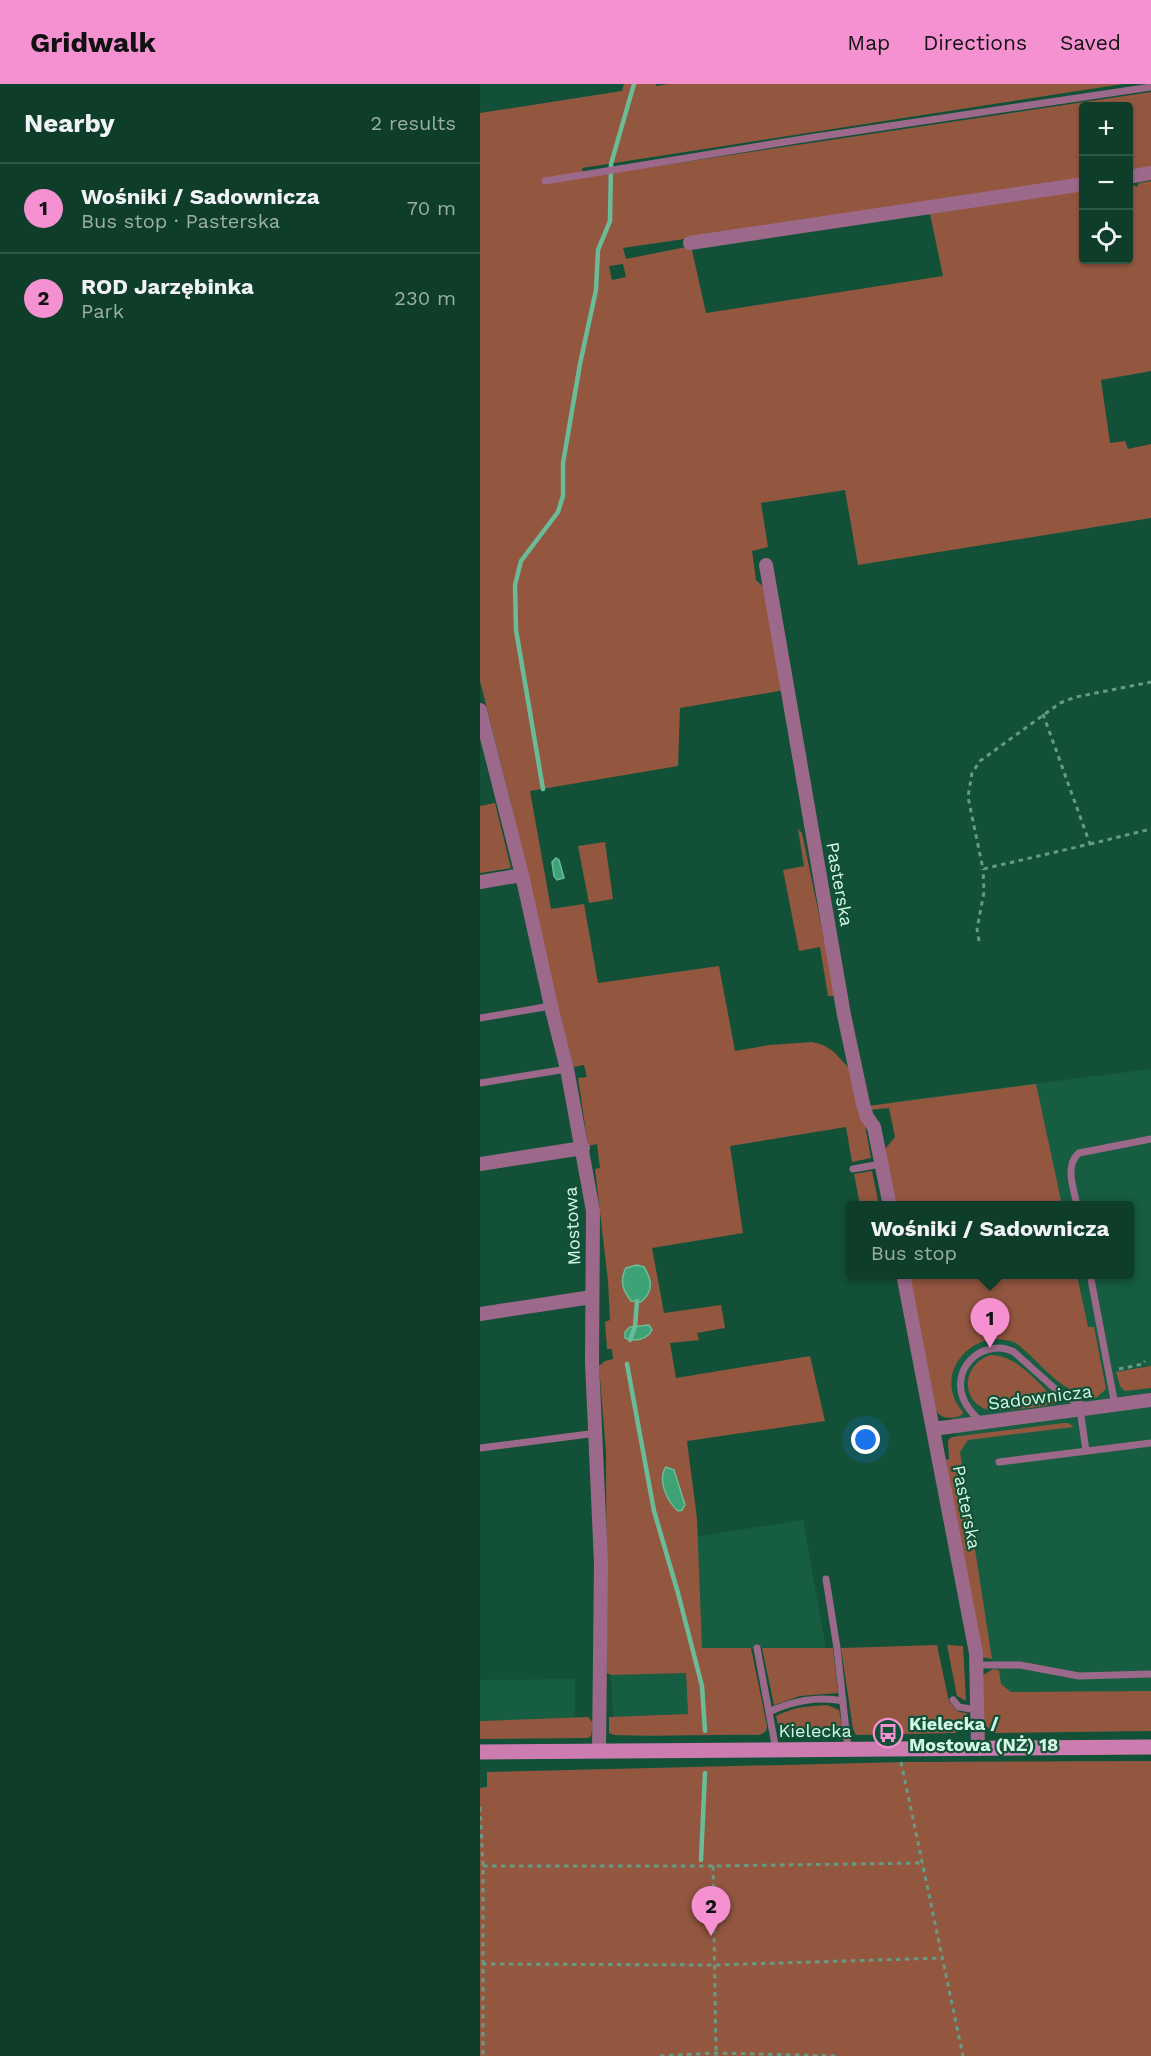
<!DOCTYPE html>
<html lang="en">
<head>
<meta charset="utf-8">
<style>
  body { margin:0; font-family:"Work Sans",sans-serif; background:#174432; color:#f1f3f6 }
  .controls { position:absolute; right:18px; top:18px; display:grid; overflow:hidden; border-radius:6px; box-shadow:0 2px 4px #0004 }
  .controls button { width:54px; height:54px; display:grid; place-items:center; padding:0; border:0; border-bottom:2px solid #2e5647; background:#0e3d2a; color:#f1f3f6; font:30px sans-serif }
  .you { position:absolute; left:386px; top:1356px; width:21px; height:21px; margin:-15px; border:4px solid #fff; border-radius:50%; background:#1a73e8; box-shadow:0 0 0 9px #1a73e833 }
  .badge { display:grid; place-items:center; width:39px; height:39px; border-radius:50%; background:#f591d1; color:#111; font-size:20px; font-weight:700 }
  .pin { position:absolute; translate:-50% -50px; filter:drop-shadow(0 2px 3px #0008) }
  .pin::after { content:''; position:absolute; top:32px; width:21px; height:18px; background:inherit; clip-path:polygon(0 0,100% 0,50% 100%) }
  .popup { position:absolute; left:366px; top:1117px; width:288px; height:78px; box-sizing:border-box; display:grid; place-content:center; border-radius:6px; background:#0e3d2a; filter:drop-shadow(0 2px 4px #0005); font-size:20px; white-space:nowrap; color:#9baea8 }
  .popup b { font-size:22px; color:#f1f3f6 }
  .popup::after { content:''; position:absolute; left:50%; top:100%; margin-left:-12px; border:12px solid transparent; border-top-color:#0e3d2a }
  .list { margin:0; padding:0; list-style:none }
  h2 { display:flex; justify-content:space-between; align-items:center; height:78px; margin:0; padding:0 24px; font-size:26px }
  h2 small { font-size:20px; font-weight:400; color:#9baea8 }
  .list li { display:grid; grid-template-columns:39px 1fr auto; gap:18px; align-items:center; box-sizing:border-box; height:90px; padding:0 24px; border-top:2px solid #2e5647 }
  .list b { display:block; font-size:22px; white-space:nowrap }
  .list p { margin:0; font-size:20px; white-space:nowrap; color:#9baea8 }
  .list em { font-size:20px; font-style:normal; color:#9baea8 }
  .icon { flex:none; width:33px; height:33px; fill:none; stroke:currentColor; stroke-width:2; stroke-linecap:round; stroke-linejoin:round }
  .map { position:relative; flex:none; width:671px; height:1972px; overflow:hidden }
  header { display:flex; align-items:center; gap:36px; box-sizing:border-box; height:84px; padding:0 30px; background:#f591d1; color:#111 }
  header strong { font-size:28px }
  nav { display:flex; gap:33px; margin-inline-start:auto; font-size:21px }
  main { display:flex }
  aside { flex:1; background:#0e3d2a }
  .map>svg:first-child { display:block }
</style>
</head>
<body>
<header>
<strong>Gridwalk</strong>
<nav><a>Map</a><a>Directions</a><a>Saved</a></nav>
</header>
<main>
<aside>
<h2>Nearby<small>2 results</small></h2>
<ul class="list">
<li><span class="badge">1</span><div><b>Wośniki / Sadownicza</b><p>Bus stop · Pasterska</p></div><em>70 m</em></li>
<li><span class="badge">2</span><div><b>ROD Jarzębinka</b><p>Park</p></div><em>230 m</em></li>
</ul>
</aside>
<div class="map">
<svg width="671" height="1972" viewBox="0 0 671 1972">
  <rect width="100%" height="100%" fill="#125138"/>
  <path fill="#165d41" d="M 671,985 L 671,1612 L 529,1614 L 516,1603 L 480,1368 L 445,1191 L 650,1190 L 650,1122 L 431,1121 L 410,1018 Z
    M 323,1436 L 346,1564 L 222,1564 L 195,1456 Z
    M 206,1588 L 208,1630 L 133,1633 L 131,1591 Z
    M 95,1595 L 95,1635 L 0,1637 L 0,1596 Z"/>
  <path fill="#935740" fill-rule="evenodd" d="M 144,0 L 176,0 L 176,2 L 189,0 L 643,0 L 102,84 L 104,93 L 671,8 L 671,86 L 649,90 L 648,22 L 604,22 L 603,96 L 143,164 L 146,175 L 211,162 L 226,229 L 463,192 L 450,130 L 603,104 L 604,176 L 648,176 L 649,99 L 657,103 L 659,99 L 671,97 L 671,287 L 621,296 L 630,359 L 645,357 L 648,365 L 671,360 L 671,434 L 378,481 L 365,406 L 281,419 L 288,463 L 272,467 L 276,496 L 286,505 L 305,606 L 200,624 L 198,682 L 50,707 L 71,825 L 104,820 L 118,899 L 239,882 L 255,967 L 290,961 L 332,958 L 343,961 L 353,967 L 369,984 L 384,1036 L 391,1074 L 372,1078 L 366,1043 L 250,1062 L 263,1149 L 172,1164 L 184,1229 L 241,1221 L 245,1244 L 217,1249 L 219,1256 L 190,1259 L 196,1294 L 330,1272 L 345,1337 L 207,1357 L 217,1435 L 222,1564 L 271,1564 L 287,1642 L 286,1647 L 280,1651 C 231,1650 183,1653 134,1651 L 129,1649 L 129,1633 L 208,1630 L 206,1589 L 131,1591 L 127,1589 L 126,1367 L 119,1282 L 125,1277 L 133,1275 L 132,1265 L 127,1265 L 125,1238 L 130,1236 L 128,1197 L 115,1085 L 120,1084 L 117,1060 L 108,1062 L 98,994 L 107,993 L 104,981 L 94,983 L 74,912 L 30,715 L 0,597 L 0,29 L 142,7 ZM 143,180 L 146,193 L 132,196 L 129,182 Z
    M 15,719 L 31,784 L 0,789 L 0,722 Z
    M 318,745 L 322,749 L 356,912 L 348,912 L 340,863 L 319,867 L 303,786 L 324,782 Z
    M 125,758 L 133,815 L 109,819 L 98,762 Z
    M 556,1000 L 582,1121 L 417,1121 L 405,1065 L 415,1053 L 409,1024 L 389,1026 L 388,1022 Z
    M 392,1087 L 399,1121 L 380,1121 L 374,1090 Z
    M 429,1191 L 597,1191 L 608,1243 L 614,1243 L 626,1305 L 616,1314 C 578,1308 564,1281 536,1259 C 493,1241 450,1291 483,1328 L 482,1331 C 473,1335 461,1336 456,1326 Z
    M 511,1271 C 537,1271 558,1299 576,1316 L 577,1319 C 565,1323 515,1329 503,1324 C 478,1311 486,1278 511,1271 Z
    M 671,1282 L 671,1304 L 645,1307 L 640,1302 L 636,1288 Z
    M 584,1339 L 588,1339 L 594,1343 L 488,1356 L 480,1368 L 512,1575 L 501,1573 L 465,1376 L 469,1375 L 468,1356 L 472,1353 Z
    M 457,1561 L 469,1618 L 479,1628 L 487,1629 L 485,1642 L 475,1649 L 376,1651 L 373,1645 L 361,1564 Z
    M 467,1561 L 483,1562 L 486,1617 L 477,1612 Z
    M 282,1564 L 353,1564 L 358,1609 L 320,1612 L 294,1621 Z
    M 513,1585 L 519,1586 L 521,1600 L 531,1608 L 671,1607 L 671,1647 L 512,1649 L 504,1639 L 503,1591 Z
    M 347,1621 L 359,1626 L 363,1647 L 304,1649 L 299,1645 L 296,1632 C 313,1623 329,1622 347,1621 Z
    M 108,1633 L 113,1639 L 111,1652 L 108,1654 L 0,1655 L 0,1637 Z
    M 671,1677 L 671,1972 L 0,1972 L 0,1704 L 7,1703 L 7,1688 L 425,1678 Z"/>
  <path fill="#3da377" stroke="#6abc98" stroke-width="1.5" d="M 76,774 L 79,776 L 84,794 L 77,796 L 74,792 L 72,778 Z
    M 157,1181 L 164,1183 C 172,1196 174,1207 161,1218 L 151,1217 C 143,1207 139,1196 146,1184 Z
    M 169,1241 L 172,1246 C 167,1256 154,1258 145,1254 L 145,1248 L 150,1243 Z
    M 186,1383 L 194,1386 L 205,1421 L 202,1426 L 198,1427 C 187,1417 177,1396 186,1383 Z"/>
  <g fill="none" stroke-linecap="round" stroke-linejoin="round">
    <path stroke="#6abc98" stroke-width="4.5" d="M 63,705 L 36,546 L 35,501 L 41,477 L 78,428 L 83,412 L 83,379 L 100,280 L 116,206 L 118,166 L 130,137 L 131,80 L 154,0
      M 150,1256 L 155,1243 L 157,1217
      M 147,1280 L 174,1427 L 198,1509 L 222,1602 L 225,1647
      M 221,1776 L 225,1689"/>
    <path stroke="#669a83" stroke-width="3" stroke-dasharray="4.5 4.5" stroke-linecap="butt" d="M 563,630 L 610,760 L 503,785 L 488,713 L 492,689 L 500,677 L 580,619 L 596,613 L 671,598
      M 610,760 L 671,745
      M 499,857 L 497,845 L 504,808 L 503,785
      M 639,1285 L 663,1280 L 665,1277
      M 421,1678 L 483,1972
      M 0,1723 L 3,1782 L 3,1972
      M 3,1782 L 233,1782 L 443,1779
      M 233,1782 L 236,1972
      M 2,1880 L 235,1881 L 462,1874
      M 180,1972 L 236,1969 L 358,1972"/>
    <path stroke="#9d698a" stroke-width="7" d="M 65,97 L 329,54 L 671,3
      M 0,934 L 71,922
      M 0,999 L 87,985
      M 373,1085 L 401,1080
      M 597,1122 C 594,1104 584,1082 599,1069 L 671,1055
      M 610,1190 L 635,1321
      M 600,1325 L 606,1367
      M 501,1338 C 493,1330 485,1322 482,1311 C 473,1280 506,1254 534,1268 L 582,1311 L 605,1322
      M 0,1364 L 117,1349
      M 519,1378 L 671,1359
      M 346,1495 L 357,1564 L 368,1665
      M 277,1564 L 296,1666
      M 497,1581 L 540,1581 L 599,1592 L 671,1590
      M 473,1616 L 479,1623 L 497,1626
      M 289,1628 C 311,1617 338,1612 363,1617"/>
    <path stroke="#9d698a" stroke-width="14" d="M 648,93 L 671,89
      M 210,159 L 604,100
      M 286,481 L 364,931 L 383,1020 L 387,1033 L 394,1043 L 410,1122
      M 0,626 L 42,791 L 71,922 L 87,985 L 113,1127 L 112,1278 L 121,1479 L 119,1667
      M 0,798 L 42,791
      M 0,1080 L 103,1064
      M 423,1190 L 496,1569 L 498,1665
      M 0,1230 L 112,1213
      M 453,1345 L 671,1316"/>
    <path stroke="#cd7cb0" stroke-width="15" d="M 0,1668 L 671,1663"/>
  </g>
  <defs>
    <g id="bus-ring" transform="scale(1.5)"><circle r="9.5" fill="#125138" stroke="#f591d1" stroke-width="1.5"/><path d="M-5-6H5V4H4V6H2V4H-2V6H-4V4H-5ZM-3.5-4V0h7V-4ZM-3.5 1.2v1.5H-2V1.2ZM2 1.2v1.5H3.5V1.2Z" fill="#f591d1"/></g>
  </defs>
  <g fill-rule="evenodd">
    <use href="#bus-ring" x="408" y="1649"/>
  </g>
  <g text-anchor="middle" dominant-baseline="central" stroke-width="4.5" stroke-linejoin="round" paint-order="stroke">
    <g font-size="18" fill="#d3f8e4" stroke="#125138">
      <text transform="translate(360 800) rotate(80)">Pasterska</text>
      <text transform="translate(92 1142) rotate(-93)">Mostowa</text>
      <text transform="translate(560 1313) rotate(-7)">Sadownicza</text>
      <text transform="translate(487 1423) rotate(79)">Pasterska</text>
      <text x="335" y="1646">Kielecka</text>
    </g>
    <g font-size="18" font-weight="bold" fill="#d3f8e4" stroke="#125138" text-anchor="start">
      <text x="429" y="1639">Kielecka /<tspan x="429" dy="21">Mostowa (NŻ) 18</tspan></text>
    </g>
  </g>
</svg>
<div class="controls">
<button>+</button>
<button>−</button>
<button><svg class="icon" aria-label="locate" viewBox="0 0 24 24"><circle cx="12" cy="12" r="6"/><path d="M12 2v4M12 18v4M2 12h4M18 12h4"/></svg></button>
</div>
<div class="you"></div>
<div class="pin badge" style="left:510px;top:1264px">1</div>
<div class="popup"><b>Wośniki / Sadownicza</b>Bus stop</div>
<div class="pin badge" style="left:231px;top:1852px">2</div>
</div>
</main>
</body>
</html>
